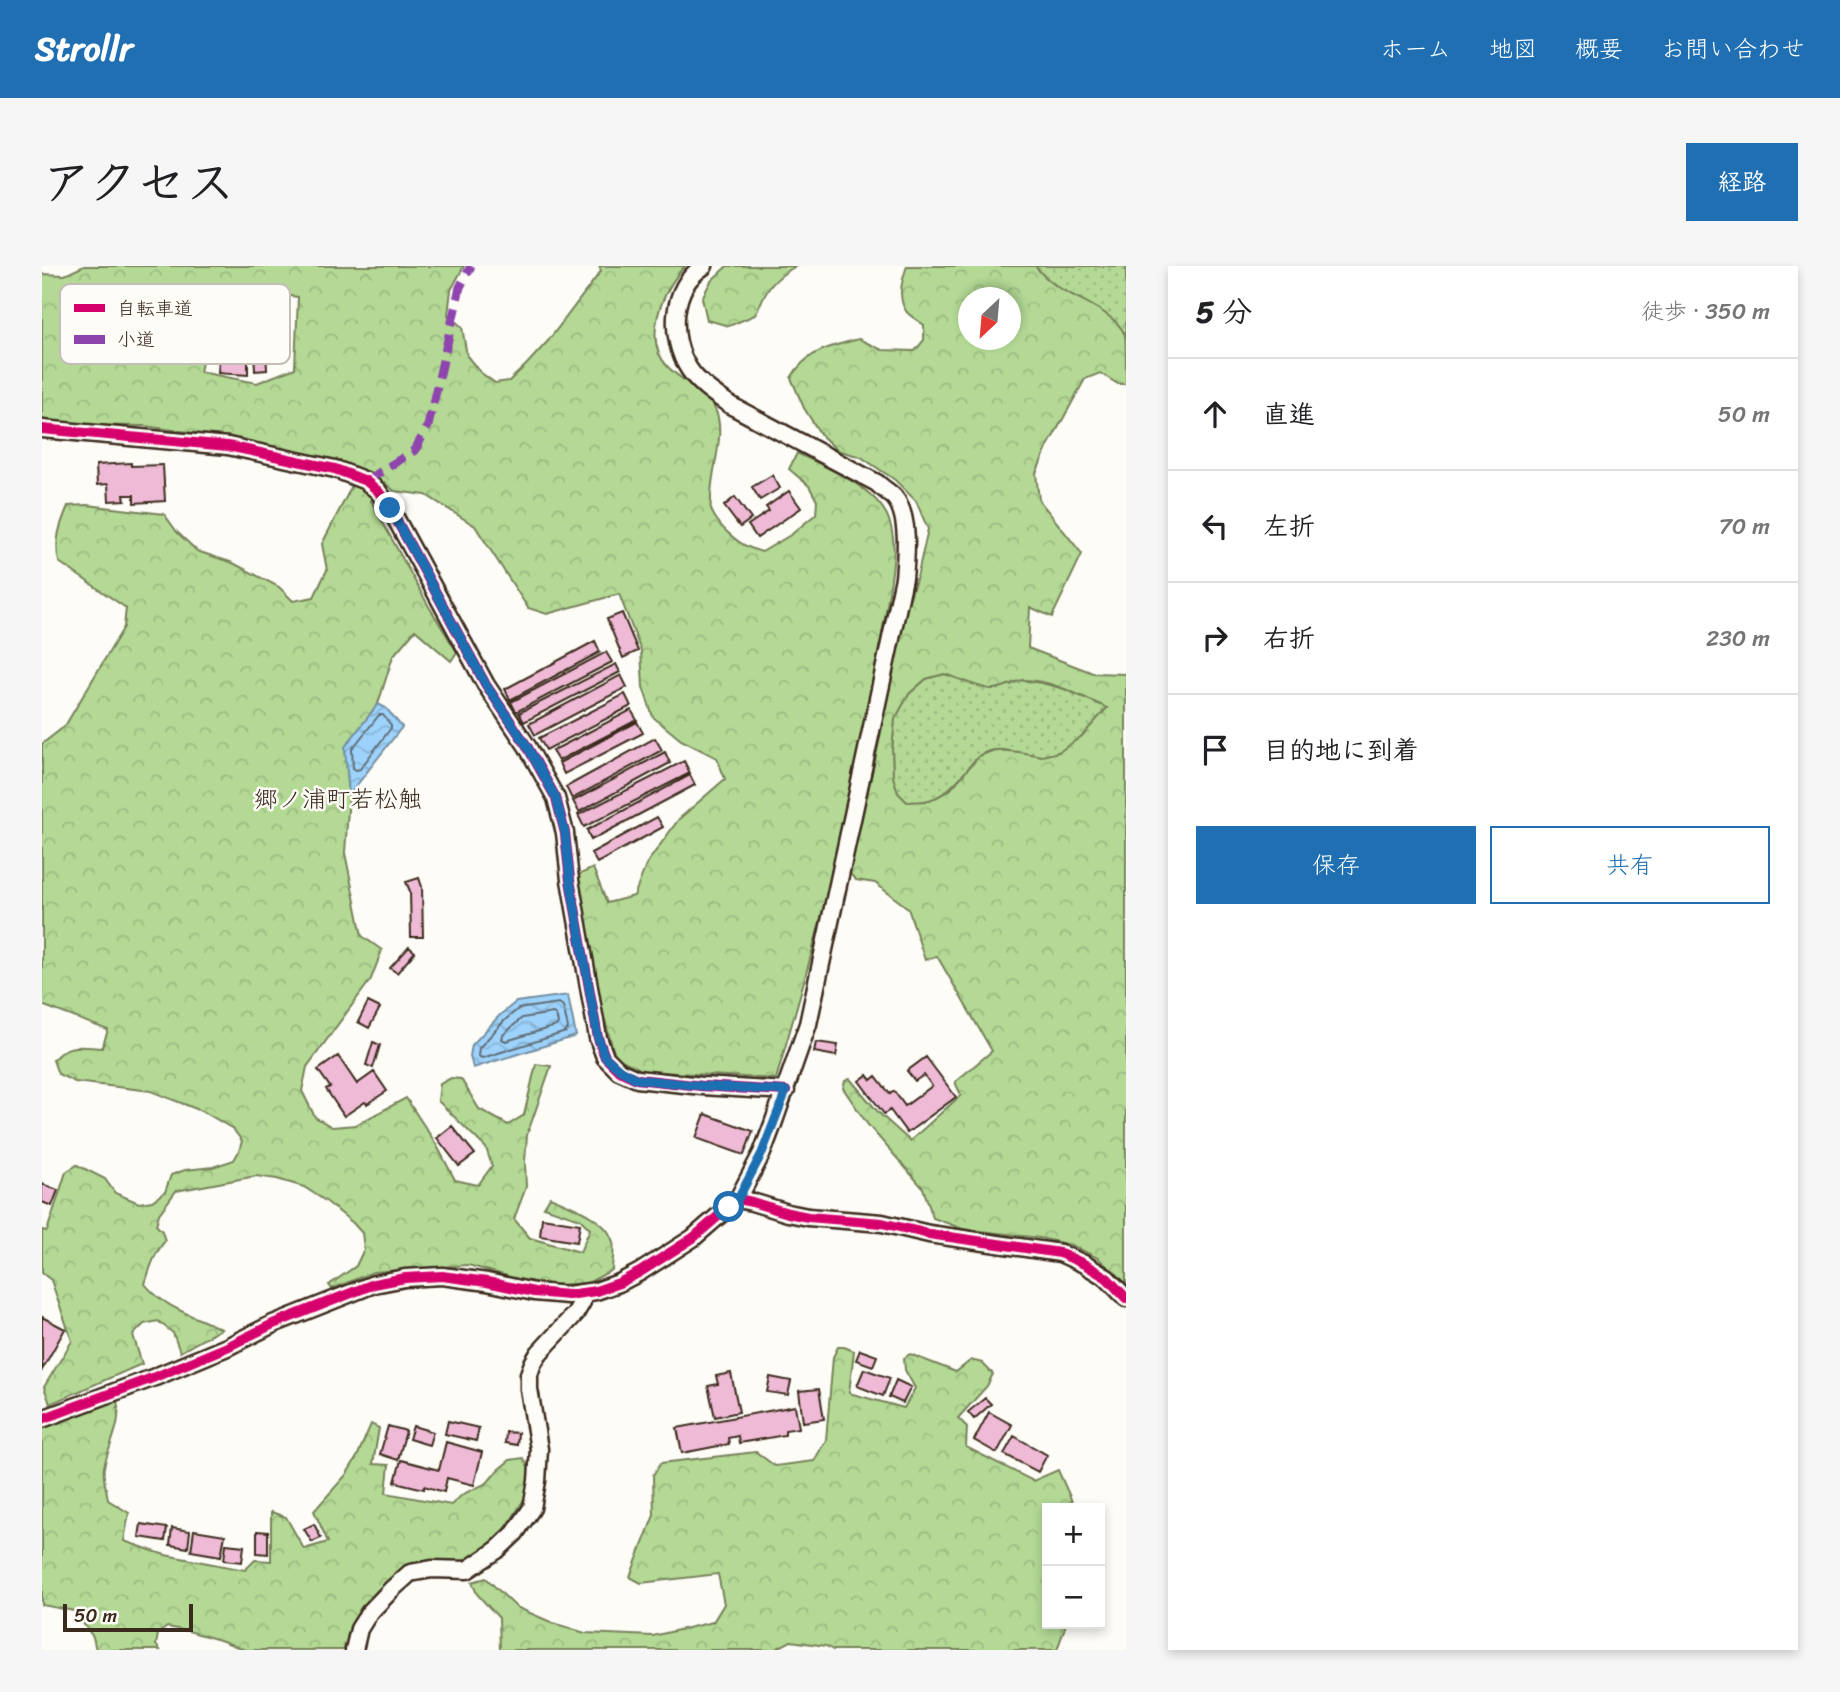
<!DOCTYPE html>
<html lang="ja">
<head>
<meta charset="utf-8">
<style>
  body { margin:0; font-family:Sriracha,"Klee One",sans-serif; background:#f6f6f6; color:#202124 }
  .controls { position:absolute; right:21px; bottom:21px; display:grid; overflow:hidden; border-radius:0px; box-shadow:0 4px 10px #0003 }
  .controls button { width:63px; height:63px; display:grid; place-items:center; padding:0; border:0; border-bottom:2px solid #e0e0e0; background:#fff; color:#202124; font:35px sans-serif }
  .compass { position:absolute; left:916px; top:21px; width:63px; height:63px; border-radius:50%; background:#fff; box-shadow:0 4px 10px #0003; rotate:206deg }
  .scale { position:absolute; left:21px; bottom:18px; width:130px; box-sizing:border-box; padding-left:7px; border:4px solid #3b2a1e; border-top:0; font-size:19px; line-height:24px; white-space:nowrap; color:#3b2a1e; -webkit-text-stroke:5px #fdfcf7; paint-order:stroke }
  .stop { position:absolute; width:21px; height:21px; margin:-16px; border:5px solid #1f6fb2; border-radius:50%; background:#fff }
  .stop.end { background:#1f6fb2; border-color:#fff; box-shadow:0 2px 7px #0008 }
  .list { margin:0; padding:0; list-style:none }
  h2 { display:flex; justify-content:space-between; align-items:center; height:91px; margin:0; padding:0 28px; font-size:30px }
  h2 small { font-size:23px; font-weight:400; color:#757577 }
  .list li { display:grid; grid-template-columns:46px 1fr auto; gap:21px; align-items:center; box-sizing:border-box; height:112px; padding:0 28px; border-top:2px solid #e0e0e0 }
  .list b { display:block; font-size:26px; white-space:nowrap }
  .list em { font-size:23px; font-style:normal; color:#757577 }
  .actions { display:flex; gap:14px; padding:21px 28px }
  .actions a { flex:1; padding:16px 0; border:2px solid #1f6fb2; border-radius:0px; text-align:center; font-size:24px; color:#1f6fb2 }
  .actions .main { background:#1f6fb2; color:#fff }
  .icon { flex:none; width:38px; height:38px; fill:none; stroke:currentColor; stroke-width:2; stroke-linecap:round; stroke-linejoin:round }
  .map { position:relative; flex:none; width:1084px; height:1384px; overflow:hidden; border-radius:0px }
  header { display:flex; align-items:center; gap:42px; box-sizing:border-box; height:98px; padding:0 35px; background:#1f6fb2; color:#fff }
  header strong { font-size:33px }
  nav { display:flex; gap:38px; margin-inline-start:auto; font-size:24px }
  .intro { display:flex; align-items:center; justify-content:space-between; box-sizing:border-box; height:168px; padding:0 42px }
  h1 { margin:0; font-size:49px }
  .button { padding:18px 32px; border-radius:0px; background:#1f6fb2; color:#fff; font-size:24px; font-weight:700 }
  main { display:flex; gap:42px; padding:0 42px }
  aside { flex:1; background:#fff; border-radius:0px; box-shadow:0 4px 10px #0003 }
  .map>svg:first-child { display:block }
</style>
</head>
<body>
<header>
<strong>Strollr</strong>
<nav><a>ホーム</a><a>地図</a><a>概要</a><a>お問い合わせ</a></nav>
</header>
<div class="intro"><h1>アクセス</h1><a class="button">経路</a></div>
<main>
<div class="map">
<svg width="1084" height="1384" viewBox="0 0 1084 1384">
  <defs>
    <pattern id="grass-dots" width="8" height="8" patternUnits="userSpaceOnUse" patternTransform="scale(1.75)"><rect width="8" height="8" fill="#b3d995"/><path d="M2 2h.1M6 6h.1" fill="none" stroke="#9bba80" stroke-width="1.8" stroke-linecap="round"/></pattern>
    <pattern id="forest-crowns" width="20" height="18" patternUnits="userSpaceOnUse" patternTransform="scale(1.75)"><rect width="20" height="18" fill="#b3d995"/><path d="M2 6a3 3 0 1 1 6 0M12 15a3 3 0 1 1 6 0" fill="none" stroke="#9bba80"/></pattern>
    <pattern id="water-waves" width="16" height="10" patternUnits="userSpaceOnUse" patternTransform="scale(1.75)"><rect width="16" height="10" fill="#9cd2fb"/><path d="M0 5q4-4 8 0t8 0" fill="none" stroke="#87b4d7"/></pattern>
  </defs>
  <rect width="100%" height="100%" fill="#fdfcf7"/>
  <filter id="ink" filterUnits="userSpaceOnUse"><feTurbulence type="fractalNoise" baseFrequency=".0143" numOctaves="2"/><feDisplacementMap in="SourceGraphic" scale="14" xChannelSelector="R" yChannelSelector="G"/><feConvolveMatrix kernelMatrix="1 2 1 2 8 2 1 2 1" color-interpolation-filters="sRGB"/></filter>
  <g filter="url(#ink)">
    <path fill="url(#grass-dots)" stroke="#77825a" stroke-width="2" d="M 993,0 L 1084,0 L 1084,70 L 1073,55 L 1038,33 L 1017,22 L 1001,9 Z
      M 902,408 L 969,419 L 978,414 L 1000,417 L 1022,423 L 1066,442 C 1049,461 1029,487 1002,490 C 982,492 960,476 938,489 C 933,492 928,500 924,505 C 906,526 894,538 865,536 L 856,527 L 851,511 L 850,483 L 853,453 L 867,428 L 884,413 Z"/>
    <path fill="url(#forest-crowns)" stroke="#77825a" stroke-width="2" fill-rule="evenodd" d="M 42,0 L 422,0 L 409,24 L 406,49 L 420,61 L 425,90 L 438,106 L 453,117 L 467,115 L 484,99 L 506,75 L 559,5 L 557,0 L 643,0 C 621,23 599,73 626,101 C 640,116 664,124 673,143 C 685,168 668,206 669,233 C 669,236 668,240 669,243 C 671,250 679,260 684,265 C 697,277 703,281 720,286 L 750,268 L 774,248 L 775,235 L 767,220 L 747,203 L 755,187 C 785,202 835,221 847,254 C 856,280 850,306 846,333 C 841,366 834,399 827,432 C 815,489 805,546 791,603 C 775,674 754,743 734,813 L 602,805 L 573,791 L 558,736 L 536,609 L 551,602 L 565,637 L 592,630 L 605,597 L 637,553 L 683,513 L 675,492 L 639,474 L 611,451 L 601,421 L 599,385 L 577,328 L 505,348 L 486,342 L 433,260 L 384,229 L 352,225 L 343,217 L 329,235 L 386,339 L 415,386 L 409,395 L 373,364 L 351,390 L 336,438 L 303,481 L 307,529 L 303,587 L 320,670 L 340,684 L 329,713 L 265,801 L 260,825 L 273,851 L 290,861 L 314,859 L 364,832 L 394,878 L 413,914 L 436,919 L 450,900 L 444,882 L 396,835 L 398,818 L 409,812 L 419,813 L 437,843 L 466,859 L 482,849 L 494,798 L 509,800 L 485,869 L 483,895 L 484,921 L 472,953 L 488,972 L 538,986 L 548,963 L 538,953 L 502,941 L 508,931 C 528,940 566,953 571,976 C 573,984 570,996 570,1004 L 546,1017 L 512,1019 L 479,1014 L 426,999 L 331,1006 L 290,1023 L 287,1019 L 314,1000 L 322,983 L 320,967 L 311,957 L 285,936 L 262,921 L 235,913 L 214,910 L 134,925 L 117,948 L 114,959 L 120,965 L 123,975 C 112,988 108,1002 103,1018 C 122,1042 153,1050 179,1063 L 138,1086 L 131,1067 L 116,1055 L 102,1058 L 91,1069 L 100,1098 L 8,1138 L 2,1121 L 30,1075 L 9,1014 L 0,1007 L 0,964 L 5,965 L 24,906 L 35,899 L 63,913 L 73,927 L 97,937 L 110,935 L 123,926 L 129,909 L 143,904 L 171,901 L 192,894 L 197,885 L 200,875 L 191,863 L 162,846 L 109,825 L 33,816 L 16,808 L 11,794 C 26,776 39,781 60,782 L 66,764 L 0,739 L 0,478 L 23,460 L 82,361 L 84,342 L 17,296 C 12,275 18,259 26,240 L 45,239 L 122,248 L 135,266 L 155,285 L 191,297 L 237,321 L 251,335 L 272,331 L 285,304 L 280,278 L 318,204 L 271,189 L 182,171 L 102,160 L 22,159 L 0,153 L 0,8 L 23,9 ZM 189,23 L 256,31 L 253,102 L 215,117 L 158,106 L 169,51 L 189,55 Z
      M 685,0 L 754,0 C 729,14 725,23 713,49 L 687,60 L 665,54 L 660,32 L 669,15 Z
      M 865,0 L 993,0 C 1000,9 1008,16 1017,22 C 1037,34 1074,47 1083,69 C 1084,77 1084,107 1084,118 L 1076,118 L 1058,107 L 1043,113 L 1006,180 L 994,207 L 997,234 L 1040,288 L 1010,351 L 988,341 L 986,382 L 1051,407 L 1084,408 L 1084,1017 L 1056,992 L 1029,979 L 998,972 L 921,963 L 891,952 L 881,922 L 826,859 L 801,822 L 803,815 L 808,813 L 837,847 L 868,875 L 919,829 L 913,816 L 950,785 L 895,690 L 883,694 L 866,642 L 833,617 L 814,614 L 807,607 L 837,476 L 859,359 L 876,307 L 886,263 L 874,235 L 853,214 L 819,191 L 795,184 L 779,169 L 762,142 L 749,112 C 765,84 788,81 817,73 L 840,84 L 873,85 L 882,74 L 882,59 C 877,55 867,50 864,45 C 855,31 860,14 865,0 ZM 926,32 L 968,32 L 968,74 L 926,74 ZM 902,408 C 913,411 940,423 949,423 C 961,424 971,415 981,414 C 1011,414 1039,430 1065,442 L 1040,470 L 1017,486 L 1000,490 L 977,486 L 953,484 L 937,490 L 908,524 L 888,535 L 865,536 L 856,527 L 851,511 L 850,483 L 853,453 L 867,428 L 884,413 Z
      M 796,1081 L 802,1081 L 812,1085 L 807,1127 L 862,1142 L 873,1122 L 863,1104 L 862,1092 L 868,1088 L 914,1106 L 929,1094 L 940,1097 L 951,1108 L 945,1120 L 916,1152 L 925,1161 L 924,1181 L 991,1215 L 1016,1204 L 1033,1242 L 1005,1242 L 1005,1358 L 1024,1358 L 1015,1384 L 791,1384 L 784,1380 L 749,1375 L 732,1384 L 458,1384 L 457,1352 L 435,1328 L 430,1316 L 444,1312 L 474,1341 L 511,1357 L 543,1367 L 611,1370 L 671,1356 L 682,1338 L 676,1308 L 599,1317 L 588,1311 L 612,1249 L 611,1209 L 619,1197 L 714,1186 L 733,1200 L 772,1195 L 784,1174 L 791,1091 Z
      M 75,1135 C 81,1157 66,1180 62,1201 C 60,1211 65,1224 66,1234 L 87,1247 L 82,1275 L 123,1289 L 203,1304 L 213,1294 L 229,1295 L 229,1246 L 244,1251 L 262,1283 L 286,1276 L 272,1245 L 304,1209 L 315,1191 L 329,1158 L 337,1162 L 331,1198 L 347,1199 L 344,1227 L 409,1239 L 421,1228 L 445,1217 L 457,1203 L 468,1194 L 481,1192 L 489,1205 L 485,1229 L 460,1268 L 424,1297 C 409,1295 395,1292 380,1297 C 373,1299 367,1304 361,1307 C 332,1325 311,1351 302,1384 L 203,1384 L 178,1374 L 146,1365 L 125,1361 L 116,1368 L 114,1379 L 118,1384 L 54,1384 L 51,1371 L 32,1345 L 0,1339 L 0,1162 Z"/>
    <path fill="url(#water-waves)" stroke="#758fa3" stroke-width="2" d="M 336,438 L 344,442 L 360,461 L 307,529 L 303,481 Z
      M 526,729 L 534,770 L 431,802 L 428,790 L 430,779 L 458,749 L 474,736 Z"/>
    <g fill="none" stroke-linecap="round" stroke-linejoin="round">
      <path stroke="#626d76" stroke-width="2" d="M 337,449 L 341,449 L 349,459 L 349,462 L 318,503 L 314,504 L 311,502 L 310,483 Z
        M 517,737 L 521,740 L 526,762 L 524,766 L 440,792 L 436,790 L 437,782 L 463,754 L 476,743 Z
        M 511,747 L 514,749 L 516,757 L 514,760 L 464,775 L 460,773 L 461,769 L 480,752 Z"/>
    </g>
    <path fill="#efbad5" stroke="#3b2a1e" stroke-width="2" d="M 212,83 L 224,83 L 225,104 L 213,105 Z
      M 177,91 L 206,93 L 206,109 L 176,107 Z
      M 89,197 L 89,200 L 121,199 L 123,235 L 92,237 L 92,229 L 82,229 L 83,234 L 67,235 L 66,218 L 55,219 L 54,199 Z
      M 730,209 L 738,222 L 718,234 L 710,221 Z
      M 747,225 L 759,242 L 715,272 L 706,259 L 727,245 L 724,241 Z
      M 693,231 L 709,253 L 698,261 L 682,240 Z
      M 580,347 L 596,385 L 581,392 L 565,353 Z
      M 553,375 L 558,386 L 468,434 L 463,423 Z
      M 564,386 L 570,396 L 474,446 L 469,436 Z
      M 574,398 L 578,406 L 482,456 L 477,447 Z
      M 579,409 L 585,421 L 493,469 L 487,458 Z
      M 583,428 L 589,440 L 504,484 L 497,472 Z
      M 589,444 L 595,454 L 516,495 L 510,485 Z
      M 595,456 L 601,467 L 522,508 L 517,497 Z
      M 613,472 L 620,484 L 530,533 L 524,521 Z
      M 623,486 L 628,497 L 537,546 L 531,535 Z
      M 642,495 L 648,507 L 542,561 L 536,549 Z
      M 648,509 L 653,519 L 549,574 L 545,564 Z
      M 615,551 L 621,561 L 555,597 L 549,587 Z
      M 377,612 L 380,621 L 381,671 L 369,671 L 368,625 L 364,616 Z
      M 367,681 L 373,686 L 355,707 L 348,702 Z
      M 326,736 L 338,742 L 327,762 L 316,756 Z
      M 331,776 L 338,779 L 331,802 L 324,799 Z
      M 774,776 L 796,779 L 794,790 L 772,786 Z
      M 296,790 L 315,818 L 332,806 L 345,825 L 325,838 L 323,836 L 302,850 L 284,823 L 288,821 L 276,804 Z
      M 884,791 L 914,831 L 865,867 L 848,844 L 842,848 L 817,815 L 825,809 L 829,814 L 834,810 L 848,828 L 852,825 L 863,840 L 890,820 L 882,809 L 873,815 L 865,805 Z
      M 663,848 L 711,865 L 702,889 L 654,872 Z
      M 410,860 L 433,888 L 417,900 L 395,872 Z
      M 0,918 L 16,924 L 10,940 L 0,936 Z
      M 500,952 L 538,958 L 535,976 L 498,970 Z
      M 0,1051 L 23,1063 L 0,1104 Z
      M 818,1084 L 835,1090 L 831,1100 L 814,1094 Z
      M 822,1103 L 848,1112 L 841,1130 L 815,1120 Z
      M 689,1107 L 697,1146 L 673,1151 L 666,1120 L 676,1118 L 674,1110 Z
      M 728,1111 L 749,1115 L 746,1129 L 725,1126 Z
      M 854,1114 L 869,1121 L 861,1137 L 847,1131 Z
      M 777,1123 L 782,1153 L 761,1156 L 757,1125 Z
      M 943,1132 L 949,1138 L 932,1153 L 926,1146 Z
      M 753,1140 L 757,1162 L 743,1164 L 743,1169 L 697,1177 L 696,1170 L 686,1172 L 687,1178 L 640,1187 L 635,1162 Z
      M 947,1146 L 970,1159 L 955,1187 L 932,1174 Z
      M 406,1155 L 437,1162 L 434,1175 L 403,1168 Z
      M 346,1160 L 364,1165 L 356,1194 L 338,1188 Z
      M 371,1160 L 391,1166 L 387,1179 L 367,1173 Z
      M 464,1166 L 476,1167 L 475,1179 L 463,1177 Z
      M 972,1170 L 1005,1189 L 996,1206 L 962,1188 Z
      M 404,1176 L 440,1186 L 432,1219 L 405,1212 L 402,1226 L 382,1220 L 382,1223 L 353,1216 L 359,1194 L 397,1204 Z
      M 99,1258 L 125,1262 L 123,1275 L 97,1271 Z
      M 272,1258 L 279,1272 L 270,1276 L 262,1263 Z
      M 130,1262 L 148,1265 L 146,1282 L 128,1279 Z
      M 152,1264 L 183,1269 L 179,1290 L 149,1285 Z
      M 215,1265 L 226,1266 L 226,1288 L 215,1287 Z
      M 184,1278 L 202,1280 L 200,1296 L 182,1294 Z"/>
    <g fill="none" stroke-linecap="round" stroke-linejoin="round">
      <g stroke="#3b2a1e" stroke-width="21">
        <path id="street" d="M 662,0 C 628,21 627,72 647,103 C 657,118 674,129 688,139 L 835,217 C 840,222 847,226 852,231 C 868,249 864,290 862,312 L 766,758 L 731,858 L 720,887 L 696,933
          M 0,163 L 186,180 L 293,203 L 324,215 L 336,225 L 348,242 L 444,419 L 485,480 L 514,532 L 523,567 L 528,614 L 556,772 L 563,791 L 577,805 L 595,813 L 660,820 L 744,825
          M 0,1153 L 113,1111 L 185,1081 L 231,1058 L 332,1018 L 363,1012 L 400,1010 L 445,1016 L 492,1026 L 526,1029 L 554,1025 L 577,1017 L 598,1006 L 651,972 L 696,933 L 710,936 L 746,947 L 766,951 L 840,957 L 887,968 L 1018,987 L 1042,998 L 1065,1012 L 1084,1032
          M 312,1384 L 317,1363 L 327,1347 L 349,1324 L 368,1307 L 390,1303 L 425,1304 L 455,1284 L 473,1267 L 490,1242 L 495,1215 L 497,1183 L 487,1123 L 487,1108 L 491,1097 L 497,1087 L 533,1048 L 540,1036 L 539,1028"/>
      </g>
      <use href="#street" stroke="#fdfcf7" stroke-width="16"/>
      <path stroke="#8e44ad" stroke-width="9" stroke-dasharray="18 9" stroke-linecap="butt" d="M 324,215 L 373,184 L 386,160 L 418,21 L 429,0"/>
      <g stroke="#fdfcf7" stroke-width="15">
        <path id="cycleway" d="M 0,163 L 186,180 L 293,203 L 324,215 L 336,225 L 348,242 L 444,419 L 485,480 L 514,532 L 523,567 L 528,614 L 556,772 L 563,791 L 577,805 L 595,813 L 660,820 L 744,825
          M 0,1153 L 113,1111 L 185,1081 L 231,1058 L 332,1018 L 363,1012 L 400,1010 L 445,1016 L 492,1026 L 526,1029 L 554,1025 L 577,1017 L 598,1006 L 651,972 L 696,933 L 710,936 L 746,947 L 766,951 L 840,957 L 887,968 L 1018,987 L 1042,998 L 1065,1012 L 1084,1032"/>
      </g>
      <use href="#cycleway" stroke="#d6006c" stroke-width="10"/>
    </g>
  </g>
  <g fill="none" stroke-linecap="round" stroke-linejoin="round" filter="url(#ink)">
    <path stroke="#1f6fb2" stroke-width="9" d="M 348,242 L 444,419 L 485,480 L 514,532 L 523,567 L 528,614 L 556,772 L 563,791 L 578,804 L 595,813 L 660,820 L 744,825 L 720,887 L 696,933 L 687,941"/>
  </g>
  <g text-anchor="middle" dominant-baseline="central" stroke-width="5" stroke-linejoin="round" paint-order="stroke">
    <g font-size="24" fill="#3b2a1e" stroke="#fdfcf7">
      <text x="296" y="533">郷ノ浦町若松触</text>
    </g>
  </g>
  <rect x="18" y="18" width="230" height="80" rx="10" fill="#fdfcf7" stroke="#c3bdb6" stroke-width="2"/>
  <rect x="32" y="38" width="31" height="8" fill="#d6006c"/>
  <rect x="32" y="69" width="31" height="9" fill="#8e44ad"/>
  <g font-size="19" fill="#3b2a1e">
    <text x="75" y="49">自転車道</text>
    <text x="75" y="80">小道</text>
  </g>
</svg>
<div class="controls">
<button>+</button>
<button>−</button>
</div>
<svg class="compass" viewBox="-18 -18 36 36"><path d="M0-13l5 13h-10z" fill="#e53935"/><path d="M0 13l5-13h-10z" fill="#757577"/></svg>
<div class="scale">50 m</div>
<div class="stop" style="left:687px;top:941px"></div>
<div class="stop end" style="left:348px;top:242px"></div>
</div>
<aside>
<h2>5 分<small>徒歩 · 350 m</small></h2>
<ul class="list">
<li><svg class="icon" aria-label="ahead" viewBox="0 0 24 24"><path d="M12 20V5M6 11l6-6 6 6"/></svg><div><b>直進</b></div><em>50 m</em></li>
<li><svg class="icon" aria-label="left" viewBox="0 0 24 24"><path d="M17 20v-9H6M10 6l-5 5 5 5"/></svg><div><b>左折</b></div><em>70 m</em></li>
<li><svg class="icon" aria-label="right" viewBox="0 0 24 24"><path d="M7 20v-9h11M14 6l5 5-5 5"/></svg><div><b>右折</b></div><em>230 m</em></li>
<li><svg class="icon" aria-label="arrive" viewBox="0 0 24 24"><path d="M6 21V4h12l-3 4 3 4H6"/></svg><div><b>目的地に到着</b></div></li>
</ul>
<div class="actions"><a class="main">保存</a><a>共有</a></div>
</aside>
</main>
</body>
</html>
